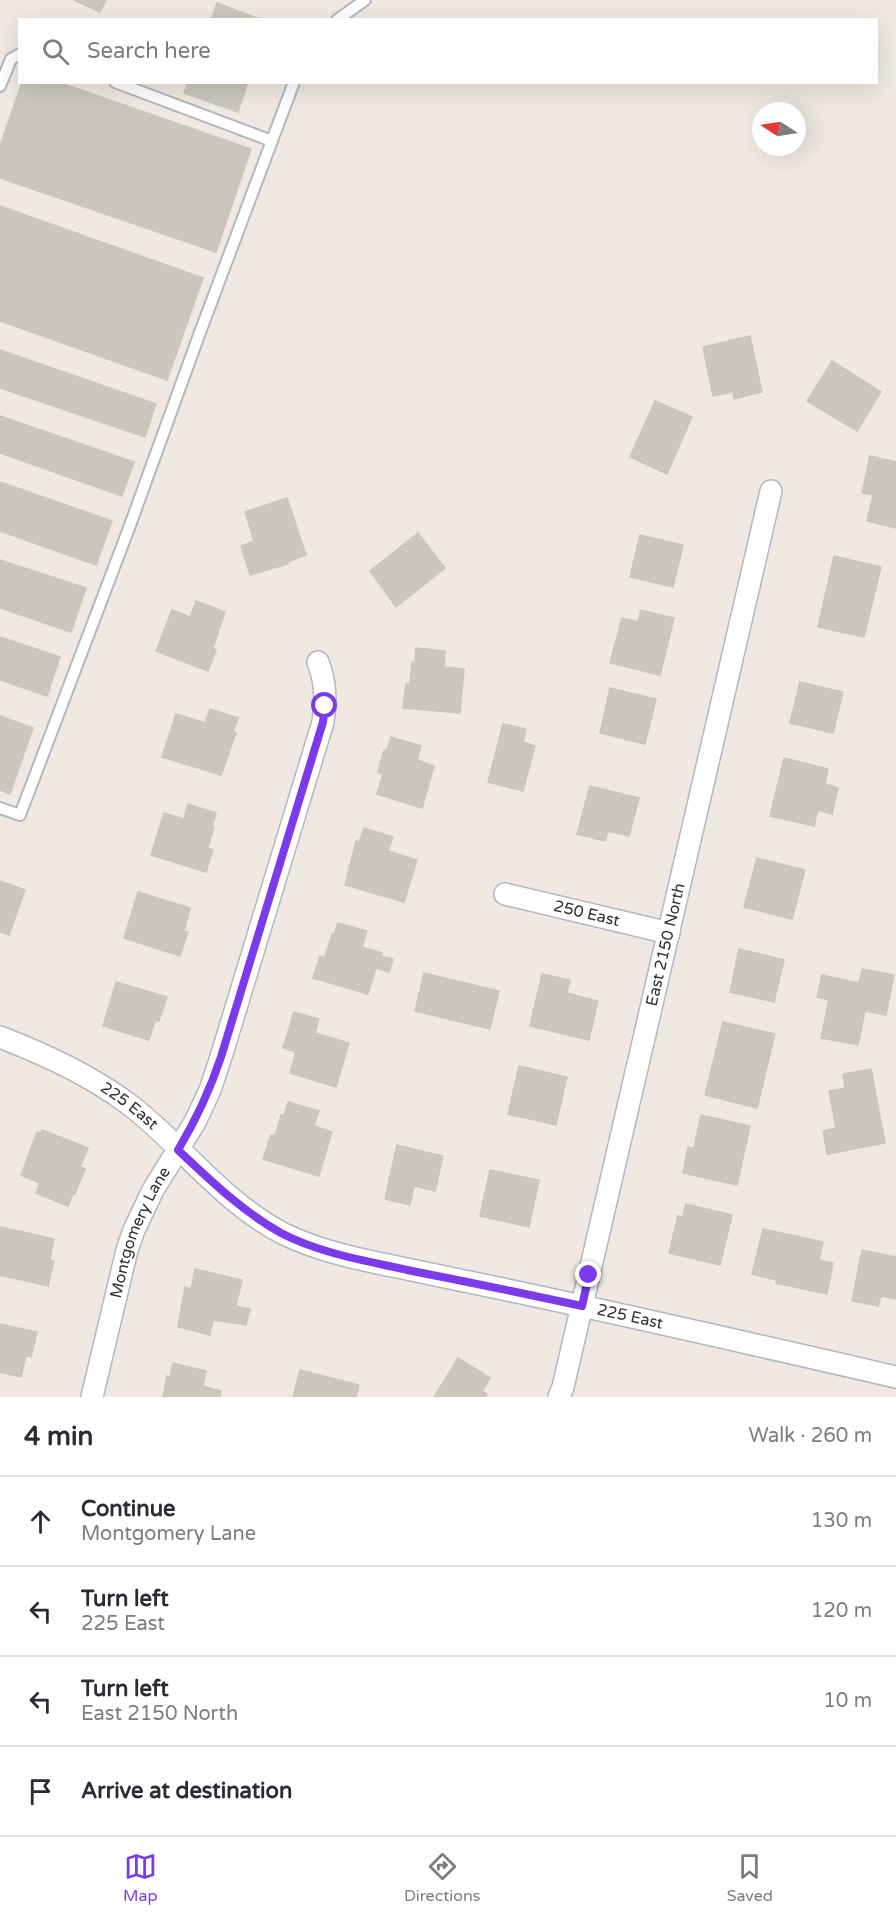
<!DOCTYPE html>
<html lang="en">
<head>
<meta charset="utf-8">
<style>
  body { margin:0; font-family:"Varela Round",sans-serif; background:#f7f7f7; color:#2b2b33 }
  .compass { position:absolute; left:752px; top:102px; width:54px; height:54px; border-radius:50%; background:#fff; box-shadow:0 6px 24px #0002; rotate:282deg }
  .stop { position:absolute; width:18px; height:18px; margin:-14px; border:4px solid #7c3aed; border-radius:50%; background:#fff }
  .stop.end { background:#7c3aed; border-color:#fff; box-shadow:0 2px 6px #0008 }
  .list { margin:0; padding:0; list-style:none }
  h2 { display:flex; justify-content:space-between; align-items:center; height:78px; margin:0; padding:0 24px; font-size:26px }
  h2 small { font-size:20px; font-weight:400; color:#7c7c81 }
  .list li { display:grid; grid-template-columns:39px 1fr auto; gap:18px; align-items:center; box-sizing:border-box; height:90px; padding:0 24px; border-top:2px solid #e1e1e2 }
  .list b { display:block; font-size:22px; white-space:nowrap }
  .list p { margin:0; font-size:20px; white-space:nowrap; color:#7c7c81 }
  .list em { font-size:20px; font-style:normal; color:#7c7c81 }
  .icon { flex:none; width:33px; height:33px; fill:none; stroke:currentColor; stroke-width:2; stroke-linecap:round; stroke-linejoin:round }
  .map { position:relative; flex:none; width:896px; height:1397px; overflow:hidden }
  .search { position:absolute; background:#fff; box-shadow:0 6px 24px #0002; left:18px; right:18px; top:18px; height:66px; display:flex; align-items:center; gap:15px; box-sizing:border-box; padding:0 21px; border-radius:0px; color:#7c7c81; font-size:22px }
  .sheet { height:438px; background:#fff }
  nav { display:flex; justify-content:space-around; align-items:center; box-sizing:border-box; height:84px; border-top:2px solid #e1e1e2; background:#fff; font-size:16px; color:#7c7c81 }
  nav a { display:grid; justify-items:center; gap:3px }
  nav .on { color:#7c3aed }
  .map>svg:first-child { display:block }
</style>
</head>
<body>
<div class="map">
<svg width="896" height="1397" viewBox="0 0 896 1397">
  <rect width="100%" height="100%" fill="#efe9e1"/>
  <path fill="#cbc7bf" stroke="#cbc5ba" stroke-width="1.5" d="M 74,0 L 106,0 L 100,12 Z
    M 217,3 L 262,20 L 211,20 Z
    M 22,82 L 58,82 L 251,149 L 216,252 L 0,178 L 0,146 Z
    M 188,82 L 248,82 L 238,112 L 184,93 Z
    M 0,206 L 203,278 L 167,380 L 0,321 Z
    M 750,336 L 762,392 L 734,399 L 733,392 L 713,396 L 703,347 Z
    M 0,350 L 156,404 L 145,437 L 0,388 Z
    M 832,361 L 881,392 L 857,431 L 807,401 Z
    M 655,401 L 692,417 L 667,474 L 630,457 Z
    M 0,416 L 134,462 L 122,496 L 0,453 Z
    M 870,456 L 896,462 L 896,528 L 867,521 L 873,495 L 862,493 Z
    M 0,482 L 112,521 L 96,565 L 0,531 Z
    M 287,498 L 306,555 L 287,562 L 288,564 L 250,575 L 241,546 L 254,541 L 245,512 Z
    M 418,533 L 445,568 L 396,607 L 370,571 Z
    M 640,535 L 683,545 L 673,587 L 630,577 Z
    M 834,556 L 881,567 L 864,637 L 818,627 Z
    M 0,560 L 86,588 L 71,632 L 0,608 Z
    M 196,601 L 225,612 L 213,648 L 216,650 L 208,671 L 156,651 L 172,610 L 190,617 Z
    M 641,610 L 674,618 L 660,675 L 610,663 L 622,618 L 638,622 Z
    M 0,637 L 60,657 L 47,696 L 0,680 Z
    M 416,648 L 445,651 L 444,667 L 464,669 L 460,713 L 403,708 L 406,684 L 410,684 L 412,662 L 415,663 Z
    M 800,682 L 843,692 L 833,733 L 790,723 Z
    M 610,688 L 656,699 L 645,744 L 600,733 Z
    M 210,709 L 238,718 L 233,732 L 236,733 L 221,775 L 162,757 L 176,714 L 205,723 Z
    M 0,716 L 33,728 L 10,794 L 0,790 Z
    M 503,724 L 526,729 L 523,742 L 535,746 L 523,791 L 488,782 Z
    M 391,737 L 421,746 L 417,760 L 434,766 L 422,808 L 377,794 L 383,774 L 378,772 L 384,750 L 387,750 Z
    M 784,758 L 828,769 L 825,784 L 838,788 L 832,814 L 818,810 L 814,826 L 770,816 Z
    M 590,786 L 639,798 L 629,836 L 608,831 L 605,841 L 577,834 Z
    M 188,804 L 216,813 L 212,827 L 214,827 L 208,848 L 213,850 L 206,872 L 151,855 L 164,813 L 184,819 Z
    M 364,828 L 393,837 L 388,851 L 417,860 L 404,902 L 345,885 L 356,841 L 359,842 Z
    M 757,858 L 805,870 L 792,919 L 744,907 Z
    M 0,881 L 25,890 L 9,935 L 0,932 Z
    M 138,892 L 190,908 L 184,931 L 188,932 L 180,956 L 124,938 Z
    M 338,923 L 367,931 L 362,947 L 382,953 L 381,956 L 393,959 L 389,972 L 376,968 L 368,994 L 313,978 L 320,956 L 325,957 L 332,934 L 334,934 Z
    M 739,949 L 784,960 L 774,1002 L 730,992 Z
    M 862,969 L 894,975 L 886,1015 L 865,1011 L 858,1045 L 821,1038 L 829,1000 L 817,997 L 822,975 L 859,983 Z
    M 424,973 L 499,991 L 490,1029 L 415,1011 Z
    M 542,974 L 570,980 L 567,993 L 598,1001 L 589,1040 L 530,1026 Z
    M 116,982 L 167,997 L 159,1021 L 155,1020 L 149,1040 L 103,1026 Z
    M 294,1012 L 319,1019 L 315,1033 L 349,1043 L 336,1087 L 290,1073 L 296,1052 L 283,1048 Z
    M 723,1022 L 775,1034 L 757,1108 L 705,1095 Z
    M 519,1066 L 567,1077 L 556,1125 L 508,1114 Z
    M 871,1069 L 885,1143 L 827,1154 L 823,1131 L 836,1128 L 829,1091 L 845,1088 L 843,1074 Z
    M 288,1102 L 319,1111 L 314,1126 L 332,1132 L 319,1176 L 263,1159 L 271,1135 L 275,1136 L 281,1115 L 284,1115 Z
    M 701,1115 L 750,1126 L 737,1185 L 683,1173 L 688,1147 L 694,1148 Z
    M 42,1130 L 88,1148 L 80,1167 L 85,1169 L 75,1194 L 73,1193 L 68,1206 L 36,1193 L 40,1183 L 21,1175 L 37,1132 L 41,1133 Z
    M 397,1145 L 443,1156 L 435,1191 L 414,1186 L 410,1205 L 385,1199 Z
    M 490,1170 L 539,1180 L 529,1227 L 480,1216 Z
    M 686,1204 L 732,1215 L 720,1265 L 669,1253 L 678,1216 L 683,1217 Z
    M 1,1227 L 54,1239 L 50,1260 L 54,1261 L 48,1286 L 0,1275 Z
    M 763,1229 L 823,1242 L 819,1260 L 833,1263 L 827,1294 L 776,1283 L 777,1280 L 752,1274 Z
    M 862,1250 L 896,1257 L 896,1299 L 881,1296 L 878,1306 L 852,1301 Z
    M 195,1269 L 242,1280 L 236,1306 L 250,1309 L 246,1325 L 213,1320 L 210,1335 L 178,1327 L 185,1287 L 191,1289 Z
    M 0,1324 L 37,1332 L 31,1357 L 26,1356 L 21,1377 L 0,1372 Z
    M 458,1358 L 490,1378 L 482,1391 L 487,1394 L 486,1397 L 434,1397 Z
    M 173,1363 L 206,1371 L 203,1386 L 221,1391 L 220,1397 L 163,1397 L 167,1376 L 170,1377 Z
    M 300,1370 L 359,1385 L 356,1397 L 293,1397 Z"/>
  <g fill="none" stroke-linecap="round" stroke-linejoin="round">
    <g stroke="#b4b7c1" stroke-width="14">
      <path id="service" d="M 337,20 L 365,0
        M 115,82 L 272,141
        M 0,86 L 11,59 L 20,54
        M 0,808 L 20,815 L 129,528 L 199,335 L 294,82"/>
    </g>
    <g stroke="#b4b7c1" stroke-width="24">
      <g id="minor">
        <path id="s1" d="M 505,894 L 669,933"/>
        <path id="s2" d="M 0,1037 C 46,1055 90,1075 130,1105 C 183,1146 223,1203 284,1234 C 321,1252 362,1260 402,1268 C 440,1276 479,1284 517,1292 C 644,1319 770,1348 896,1377"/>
        <path id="s3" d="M 92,1397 L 127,1250 L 134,1230 L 153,1190 L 195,1122 L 210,1090 L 221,1057 L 323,722 C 326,700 326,683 318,662"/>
        <path id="s4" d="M 559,1397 L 563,1387 L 771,491"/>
      </g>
    </g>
    <use href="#service" stroke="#fff" stroke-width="10"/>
    <use href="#minor" stroke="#fff" stroke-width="21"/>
  </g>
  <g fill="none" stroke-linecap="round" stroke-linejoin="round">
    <path stroke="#7c3aed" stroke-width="8" d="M 325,706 L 323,722 L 221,1057 C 210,1090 196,1120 178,1150 C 211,1181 242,1211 281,1233 C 321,1254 368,1261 412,1271 C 469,1282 526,1294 582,1306 L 589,1275"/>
  </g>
  <g text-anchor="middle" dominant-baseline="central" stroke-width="6" stroke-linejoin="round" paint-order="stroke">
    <g font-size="16" fill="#2e2e2e" stroke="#fff">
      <text stroke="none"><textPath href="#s1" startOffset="84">250 East</textPath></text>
      <text stroke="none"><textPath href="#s4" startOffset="465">East 2150 North</textPath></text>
      <text stroke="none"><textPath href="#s2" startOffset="147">225 East</textPath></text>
      <text stroke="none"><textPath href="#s3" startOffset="172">Montgomery Lane</textPath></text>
      <text stroke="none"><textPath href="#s2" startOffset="705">225 East</textPath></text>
    </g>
  </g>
</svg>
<svg class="compass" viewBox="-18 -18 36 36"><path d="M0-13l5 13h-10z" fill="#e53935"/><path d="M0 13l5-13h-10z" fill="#7c7c81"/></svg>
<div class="stop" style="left:325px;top:706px"></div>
<div class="stop end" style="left:589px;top:1275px"></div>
<div class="search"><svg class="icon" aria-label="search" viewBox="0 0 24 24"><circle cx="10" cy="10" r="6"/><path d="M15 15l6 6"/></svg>Search here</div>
</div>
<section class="sheet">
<h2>4 min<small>Walk · 260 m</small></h2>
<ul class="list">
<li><svg class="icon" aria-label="ahead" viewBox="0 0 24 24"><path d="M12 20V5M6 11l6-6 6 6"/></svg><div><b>Continue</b><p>Montgomery Lane</p></div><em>130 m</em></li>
<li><svg class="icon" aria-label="left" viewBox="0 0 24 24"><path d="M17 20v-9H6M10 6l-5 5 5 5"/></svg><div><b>Turn left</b><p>225 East</p></div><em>120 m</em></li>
<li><svg class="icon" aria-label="left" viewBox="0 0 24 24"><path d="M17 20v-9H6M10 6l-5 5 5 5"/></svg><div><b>Turn left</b><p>East 2150 North</p></div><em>10 m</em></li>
<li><svg class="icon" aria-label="arrive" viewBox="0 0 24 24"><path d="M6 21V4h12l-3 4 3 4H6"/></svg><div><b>Arrive at destination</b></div></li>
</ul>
</section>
<nav>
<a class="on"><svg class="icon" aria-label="map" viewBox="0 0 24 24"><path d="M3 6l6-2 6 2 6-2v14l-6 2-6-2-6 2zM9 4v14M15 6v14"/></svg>Map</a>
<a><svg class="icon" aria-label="directions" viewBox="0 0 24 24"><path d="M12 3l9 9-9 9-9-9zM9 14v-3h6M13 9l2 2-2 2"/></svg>Directions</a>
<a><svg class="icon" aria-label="saved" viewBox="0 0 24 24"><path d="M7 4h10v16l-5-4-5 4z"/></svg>Saved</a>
</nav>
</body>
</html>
